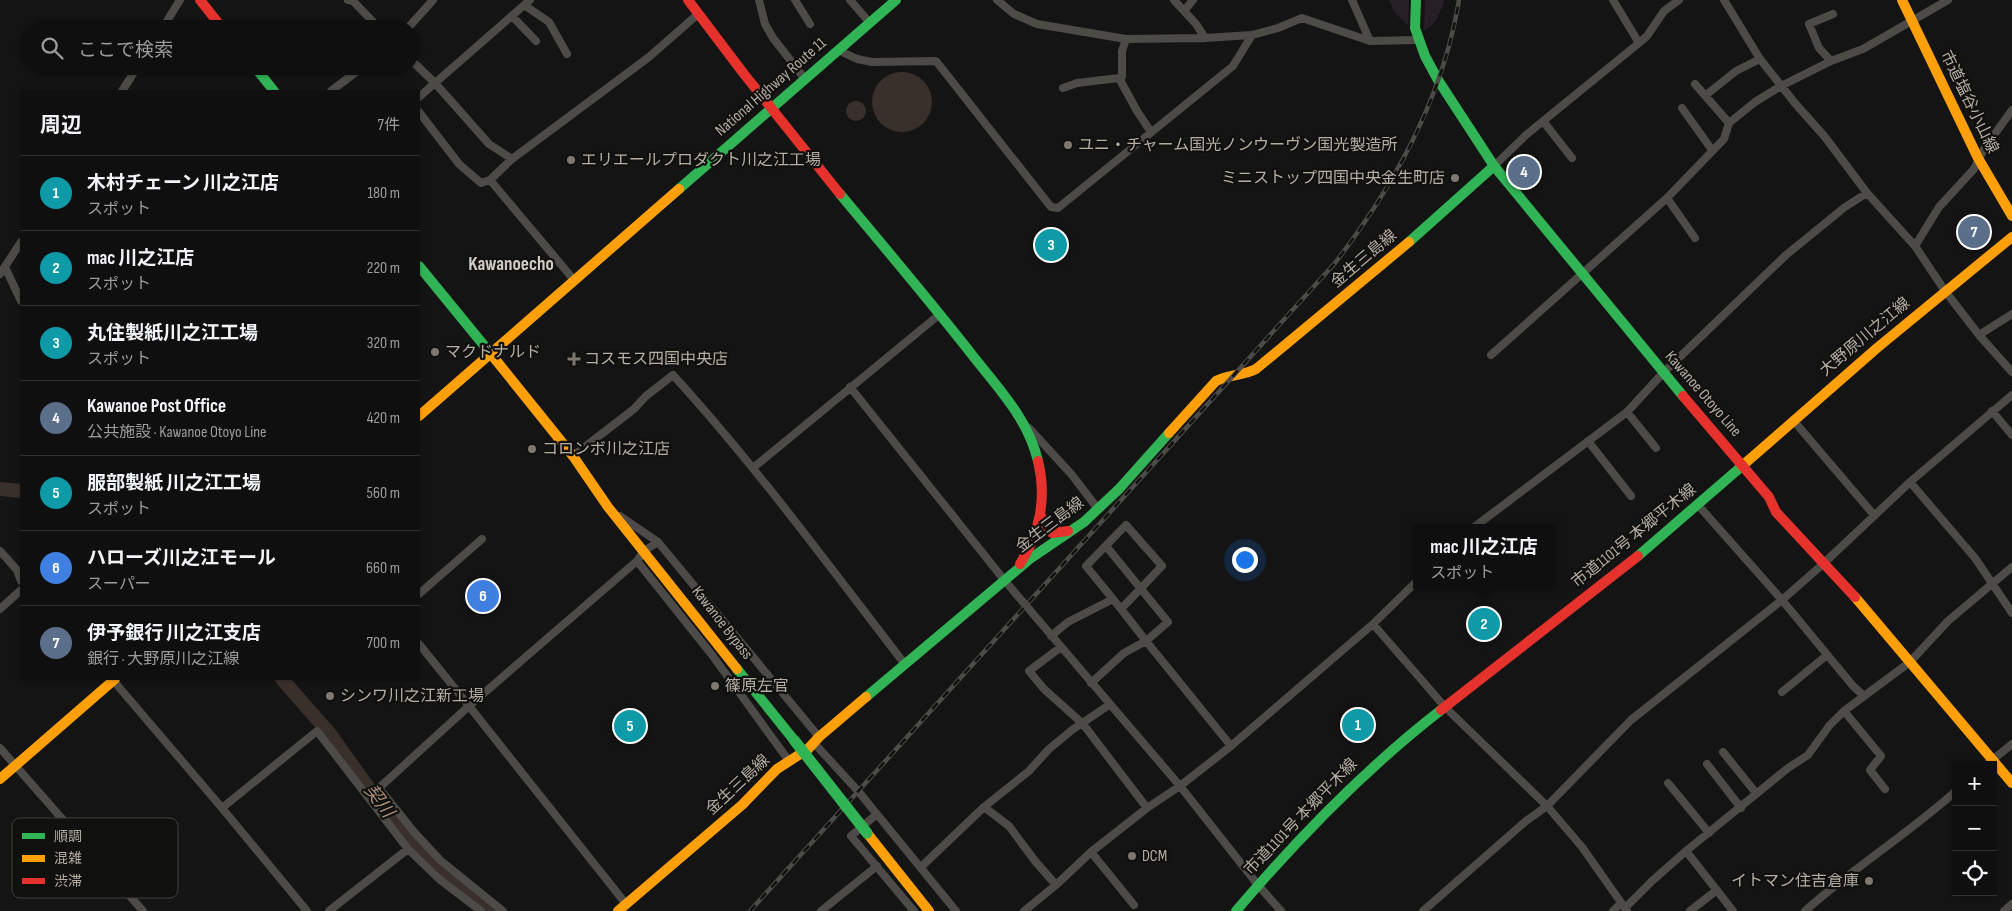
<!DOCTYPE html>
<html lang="ja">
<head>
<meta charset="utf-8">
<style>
  body { margin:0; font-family:"Sofia Sans Condensed","Noto Sans JP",sans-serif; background:#181818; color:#f1f3f6 }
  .controls { position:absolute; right:15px; bottom:15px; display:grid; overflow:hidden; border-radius:0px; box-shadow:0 1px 4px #0004 }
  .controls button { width:45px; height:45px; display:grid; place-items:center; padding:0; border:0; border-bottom:1px solid #2f2f2f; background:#0f0f0f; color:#f1f3f6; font:25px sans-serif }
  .you { position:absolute; left:1244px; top:559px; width:18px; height:18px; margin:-12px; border:4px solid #fff; border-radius:50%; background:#1a73e8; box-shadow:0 0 0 8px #1a73e833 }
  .badge { display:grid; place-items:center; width:32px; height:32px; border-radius:50%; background:#8c9099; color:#fff; font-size:16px; font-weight:700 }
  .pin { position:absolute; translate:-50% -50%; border:2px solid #fff; box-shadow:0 1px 5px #0006 }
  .popup { position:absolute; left:1413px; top:524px; width:142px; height:65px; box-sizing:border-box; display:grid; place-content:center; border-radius:0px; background:#0f0f0f; filter:drop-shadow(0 1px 4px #0005); font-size:16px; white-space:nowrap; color:#9b9c9e }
  .popup b { font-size:19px; color:#f1f3f6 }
  .popup::after { content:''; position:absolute; left:50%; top:100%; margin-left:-10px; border:10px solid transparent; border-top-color:#0f0f0f }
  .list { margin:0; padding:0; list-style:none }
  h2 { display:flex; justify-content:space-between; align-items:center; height:65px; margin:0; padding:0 20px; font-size:21px }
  h2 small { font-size:16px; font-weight:400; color:#9b9c9e }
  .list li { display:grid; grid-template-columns:32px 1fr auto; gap:15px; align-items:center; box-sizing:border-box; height:75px; padding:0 20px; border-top:1px solid #2f2f2f }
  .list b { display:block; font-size:19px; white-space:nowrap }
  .list p { margin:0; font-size:16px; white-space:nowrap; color:#9b9c9e }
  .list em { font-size:16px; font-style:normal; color:#9b9c9e }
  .icon { flex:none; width:28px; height:28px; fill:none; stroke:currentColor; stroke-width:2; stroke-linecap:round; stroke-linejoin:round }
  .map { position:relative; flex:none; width:2012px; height:911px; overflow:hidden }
  .search { position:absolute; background:#0f0f0f; box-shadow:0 1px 4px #0004; left:20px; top:20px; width:400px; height:55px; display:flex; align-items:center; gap:12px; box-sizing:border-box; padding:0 18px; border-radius:28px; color:#9b9c9e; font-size:19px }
  .panel { position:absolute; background:#0f0f0f; box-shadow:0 1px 4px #0004; left:20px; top:90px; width:400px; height:590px; border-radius:0px }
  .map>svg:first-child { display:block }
</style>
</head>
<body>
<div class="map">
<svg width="2012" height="911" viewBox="0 0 2012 911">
  <rect width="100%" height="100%" fill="#141414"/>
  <path fill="#262026" d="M 1389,0 L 1409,0 L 1408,25 L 1395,13 Z
    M 1425,0 L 1444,0 L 1444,3 L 1435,22 L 1424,31 Z"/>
  <path fill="#39302b" d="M872 102a30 30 0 1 1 60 0a30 30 0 1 1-60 0Z
    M846 111a10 10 0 1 1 20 0a10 10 0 1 1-20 0Z"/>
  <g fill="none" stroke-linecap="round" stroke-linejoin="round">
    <path stroke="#39302b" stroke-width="14" d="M 0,489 L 21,491
      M 282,679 L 330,734 L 387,814 L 409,839 L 438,869 L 490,911"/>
    <path stroke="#4d4b48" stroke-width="8" d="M 348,0 L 353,1 L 380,29
      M 759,0 L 765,24 L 773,38 L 805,79
      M 795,0 L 810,24
      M 850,0 L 870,23
      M 997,0 L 1014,14 L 1037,24 L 1126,39 L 1205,38 L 1252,35 L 1278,28 L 1302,18 L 1370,41 L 1418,40
      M 1174,0 L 1196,24 L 1205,38
      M 1352,0 L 1370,41
      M 1613,0 L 1639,43
      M 1724,0 L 1760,59 L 1794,102 L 1825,137 L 1867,193 L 1915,246 L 1945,291 L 1979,335 L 2012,372
      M 524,5 L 549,22 L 567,54
      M 1184,11 L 1193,0
      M 512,16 L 536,41
      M 162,29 L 180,0
      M 407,29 L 433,0
      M 838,50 L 857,59 L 872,62 L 936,61 L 1051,207 L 1058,208 L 1233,66 L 1252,35
      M 411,60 L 435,83 L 489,144 L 512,159
      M 1831,61 L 1819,48 L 1809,24 L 1833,14
      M 1119,78 L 1122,77 L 1122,51 L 1126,39
      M 1695,84 L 1729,123
      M 1063,88 L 1077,83 L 1119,78 L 1137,111 L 1151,132
      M 122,91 L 138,66
      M 331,91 L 364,66
      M 1706,95 L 1736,71 L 1760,59
      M 419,97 L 530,0
      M 1682,108 L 1712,150
      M 419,112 L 459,164 L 481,183 L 490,180 L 512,159 L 649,57 L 698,14
      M 1543,121 L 1572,158
      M 1494,166 L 1526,135 L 1639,43 L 1647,36 L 1664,11 L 1679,0
      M 490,180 L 574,280
      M 1667,198 L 1695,238
      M 1915,246 L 1939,207 L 1974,169 L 1984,149 L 2012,110
      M 5,267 L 21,301
      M 0,274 L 21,242
      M 1979,335 L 2012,314
      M 1491,355 L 1667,198 L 1724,139 L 1729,123 L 1755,102 L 1781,86 L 1831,61 L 1863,49 L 1948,0
      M 850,387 L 1005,581 L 1180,786 L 1258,885 L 1281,911
      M 1992,411 L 2012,435
      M 1627,412 L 1656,448
      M 1793,420 L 1874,515
      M 1029,428 L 1072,475 L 1098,509
      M 1588,441 L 1631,496
      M 573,456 L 634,409 L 646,396 L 673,375 C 756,466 829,566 904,663
      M 753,468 L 940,314
      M 1910,482 L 1975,558 L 2012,613
      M 1698,505 L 1782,600 L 1853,686 L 1863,695
      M 620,516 L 658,542
      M 1126,525 L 1162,566 L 1121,609 L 1086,566 Z
      M 1473,528 L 1627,412 L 1663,373 L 1786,255 L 1845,207 L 1867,193
      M 1106,546 L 1168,622 L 1146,641 L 1121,609
      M 0,551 L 17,570 L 21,581
      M 419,594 L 482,539
      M 0,609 L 21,590
      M 1373,624 L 1445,707 L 1547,806 L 1582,847 L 1627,911
      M 1051,636 L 1068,622 L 1113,599
      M 419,644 L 469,706 L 379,788 L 414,832 L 440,860 L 503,911
      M 1061,647 L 1029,671 L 1044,689 L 1083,724 L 1147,808
      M 112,679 L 222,808 L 307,911
      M 1091,683 L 1124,653 L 1146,641 L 1231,746
      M 1782,692 L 1827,655
      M 1844,711 L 1881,756 L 1870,770 L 1885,789
      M 814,743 L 858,791 L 956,911
      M 0,748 L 143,911
      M 1723,752 L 1756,793
      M 789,761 L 712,655 L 637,561 L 644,551 L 658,542 L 819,737
      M 1707,764 L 1741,808
      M 1986,765 L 2012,744
      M 1668,783 L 1709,833
      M 984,807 L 1029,771 L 1049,749 L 1072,730 L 1109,705
      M 222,808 L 317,731 L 408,849 L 439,879 L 481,911
      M 877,814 L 851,836 L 914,911
      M 1686,851 L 1733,911
      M 1091,852 L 1134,905
      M 921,867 L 984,807 L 1009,826 L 1035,861 L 1056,885
      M 626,904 L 469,706 L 637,561
      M 1625,908 L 1652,881 L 1686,851 L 1788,768 L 1808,755 L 1829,726 L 1844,711 L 1910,662 L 1948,621 L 2012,567
      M 329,911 L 408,849
      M 821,911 L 877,866
      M 1024,911 L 1056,885 L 1091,852 L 1147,808 L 1180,786 L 1231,746 L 1373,624 L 1416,582
      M 1423,911 L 1526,821 L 1547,806 L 1631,720 L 1782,600 L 1823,564 L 1910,482 L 2012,395
      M 1613,911 L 1621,903
      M 1690,911 L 1717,890
      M 1805,911 C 1853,868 1908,834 1956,791
      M 2004,911 L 2012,904"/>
    <path stroke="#30b455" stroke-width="10" d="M 1416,0 L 1415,28 L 1425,56 L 1438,80 L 1494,166 L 1683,396
      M 254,66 L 274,91
      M 679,189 L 896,0
      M 840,194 C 885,248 930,301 973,356 C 999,389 1028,419 1038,461
      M 1409,242 L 1494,166
      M 419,266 L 491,354
      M 1638,556 L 1742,466
      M 737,669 L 794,740
      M 866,697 L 1031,558 L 1084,522 L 1119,489 L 1169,433
      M 1236,911 C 1299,837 1365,769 1441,710"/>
    <path stroke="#ff9f0a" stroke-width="10" d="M 1902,0 L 1978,158 L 2012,216
      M 491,354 L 573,456 L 608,507 L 737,669
      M 419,416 L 679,189
      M 1169,433 L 1216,381 C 1229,374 1243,376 1256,369 L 1409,242
      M 1742,466 L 1877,348 L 2012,237
      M 1855,597 L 2012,783
      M 0,779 L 115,679
      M 867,833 L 929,911
      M 618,911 L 742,805 L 777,769 L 808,749 L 819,737 L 866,697"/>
    <path stroke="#e5322d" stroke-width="10" d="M 200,0 L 223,29
      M 688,0 L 744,74 L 840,194
      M 1683,396 L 1769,497 L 1776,512 L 1855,597
      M 1041,516 L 1047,528 L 1052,533 L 1068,531
      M 1020,564 C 1040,533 1047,497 1038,461
      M 1441,710 L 1638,556"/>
    <g stroke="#4c4b48" stroke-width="4.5">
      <path id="rail" d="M 750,911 L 1335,263 C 1395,185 1443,98 1459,0"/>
    </g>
    <use href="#rail" stroke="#10100e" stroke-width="2.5" stroke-dasharray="8" stroke-linecap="butt"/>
    <path stroke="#30b455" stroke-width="11" d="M 794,740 L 867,833"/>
  </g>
  <g fill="#7d7872" stroke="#10100e" stroke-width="2">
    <circle cx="1068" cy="145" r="5"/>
    <circle cx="571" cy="160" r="5"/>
    <circle cx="1455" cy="178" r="5"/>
    <circle cx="435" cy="352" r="5"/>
    <path d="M571.5 351.5h5v5h5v5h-5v5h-5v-5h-5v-5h5z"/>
    <circle cx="532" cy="449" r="5"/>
    <circle cx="715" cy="686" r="5"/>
    <circle cx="330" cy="696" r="5"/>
    <circle cx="1132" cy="856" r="5"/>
    <circle cx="1869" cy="881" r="5"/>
  </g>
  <g text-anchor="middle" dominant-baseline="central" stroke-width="4.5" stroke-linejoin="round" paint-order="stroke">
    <g font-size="16" fill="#b5aea5" stroke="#10100e">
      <text transform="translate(771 87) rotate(-41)">National Highway Route 11</text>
      <text transform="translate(1969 102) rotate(64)">市道塩谷小山線</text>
      <text transform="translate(1364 259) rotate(-40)">金生三島線</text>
      <text transform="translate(1865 337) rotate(-40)">大野原川之江線</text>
      <text transform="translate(1703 394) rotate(49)">Kawanoe Otoyo Line</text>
      <text transform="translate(1050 525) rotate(-37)">金生三島線</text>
      <text transform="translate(1634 536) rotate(-39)">市道1101号 本郷平木線</text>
      <text transform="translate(722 623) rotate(52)">Kawanoe Bypass</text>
      <text transform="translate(738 785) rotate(-43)">金生三島線</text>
      <text transform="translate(1301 817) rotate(-46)">市道1101号 本郷平木線</text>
    </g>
    <g font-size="16" fill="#b5aea5" stroke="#10100e" text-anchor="start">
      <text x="1078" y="145">ユニ・チャーム国光ノンウーヴン国光製造所</text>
      <text x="581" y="160">エリエールプロダクト川之江工場</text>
      <text x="1445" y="178" text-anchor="end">ミニストップ四国中央金生町店</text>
      <text x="445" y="352">マクドナルド</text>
      <text x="584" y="359">コスモス四国中央店</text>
      <text x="542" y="449">コロンボ川之江店</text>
      <text x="725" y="686">篠原左官</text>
      <text x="340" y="696">シンワ川之江新工場</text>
      <text x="1142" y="856">DCM</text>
      <text x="1859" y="881" text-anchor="end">イトマン住吉倉庫</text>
    </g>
    <g font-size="18" font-style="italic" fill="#ae907e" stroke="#10100e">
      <text transform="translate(379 801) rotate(53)">契川</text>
    </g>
    <g font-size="19" font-weight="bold" fill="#d1cdc6" stroke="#10100e">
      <text x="511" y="264">Kawanoecho</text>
    </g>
  </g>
  <rect x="12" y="818" width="166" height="80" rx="8" fill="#10100e" stroke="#423f3b" stroke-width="1"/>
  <rect x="22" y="833" width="23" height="6" fill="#30b455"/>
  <rect x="22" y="855" width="23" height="7" fill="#ff9f0a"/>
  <rect x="22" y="878" width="23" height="6" fill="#e5322d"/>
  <g font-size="14" fill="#b5aea5">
    <text x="54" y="841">順調</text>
    <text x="54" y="863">混雑</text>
    <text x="54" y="886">渋滞</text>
  </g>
</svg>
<div class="controls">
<button>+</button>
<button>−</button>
<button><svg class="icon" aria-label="locate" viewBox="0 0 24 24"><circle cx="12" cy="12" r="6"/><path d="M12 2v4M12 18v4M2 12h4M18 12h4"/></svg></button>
</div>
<div class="you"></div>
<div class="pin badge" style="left:1358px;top:725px;background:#0f9aa8">1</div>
<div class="pin badge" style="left:1484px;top:624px;background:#0f9aa8">2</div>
<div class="popup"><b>mac 川之江店</b>スポット</div>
<div class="pin badge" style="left:1051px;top:245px;background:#0f9aa8">3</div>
<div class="pin badge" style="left:1524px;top:172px;background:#5c6f8a">4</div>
<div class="pin badge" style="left:630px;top:726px;background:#0f9aa8">5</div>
<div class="pin badge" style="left:483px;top:596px;background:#3f7fe0">6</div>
<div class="pin badge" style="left:1974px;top:232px;background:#5c6f8a">7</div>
<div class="search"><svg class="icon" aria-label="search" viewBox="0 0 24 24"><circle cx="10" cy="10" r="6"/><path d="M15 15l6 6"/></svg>ここで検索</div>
<section class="panel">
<h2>周辺<small>7件</small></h2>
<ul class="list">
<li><span class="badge" style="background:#0f9aa8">1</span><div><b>木村チェーン 川之江店</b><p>スポット</p></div><em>180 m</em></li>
<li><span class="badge" style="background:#0f9aa8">2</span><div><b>mac 川之江店</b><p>スポット</p></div><em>220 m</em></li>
<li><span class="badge" style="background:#0f9aa8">3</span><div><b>丸住製紙川之江工場</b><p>スポット</p></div><em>320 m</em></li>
<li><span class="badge" style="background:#5c6f8a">4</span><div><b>Kawanoe Post Office</b><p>公共施設 · Kawanoe Otoyo Line</p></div><em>420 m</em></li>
<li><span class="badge" style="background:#0f9aa8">5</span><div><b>服部製紙 川之江工場</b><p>スポット</p></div><em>560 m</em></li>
<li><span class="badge" style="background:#3f7fe0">6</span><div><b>ハローズ川之江モール</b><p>スーパー</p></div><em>660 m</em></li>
<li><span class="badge" style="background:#5c6f8a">7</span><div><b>伊予銀行 川之江支店</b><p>銀行 · 大野原川之江線</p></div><em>700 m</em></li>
</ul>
</section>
</div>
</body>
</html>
